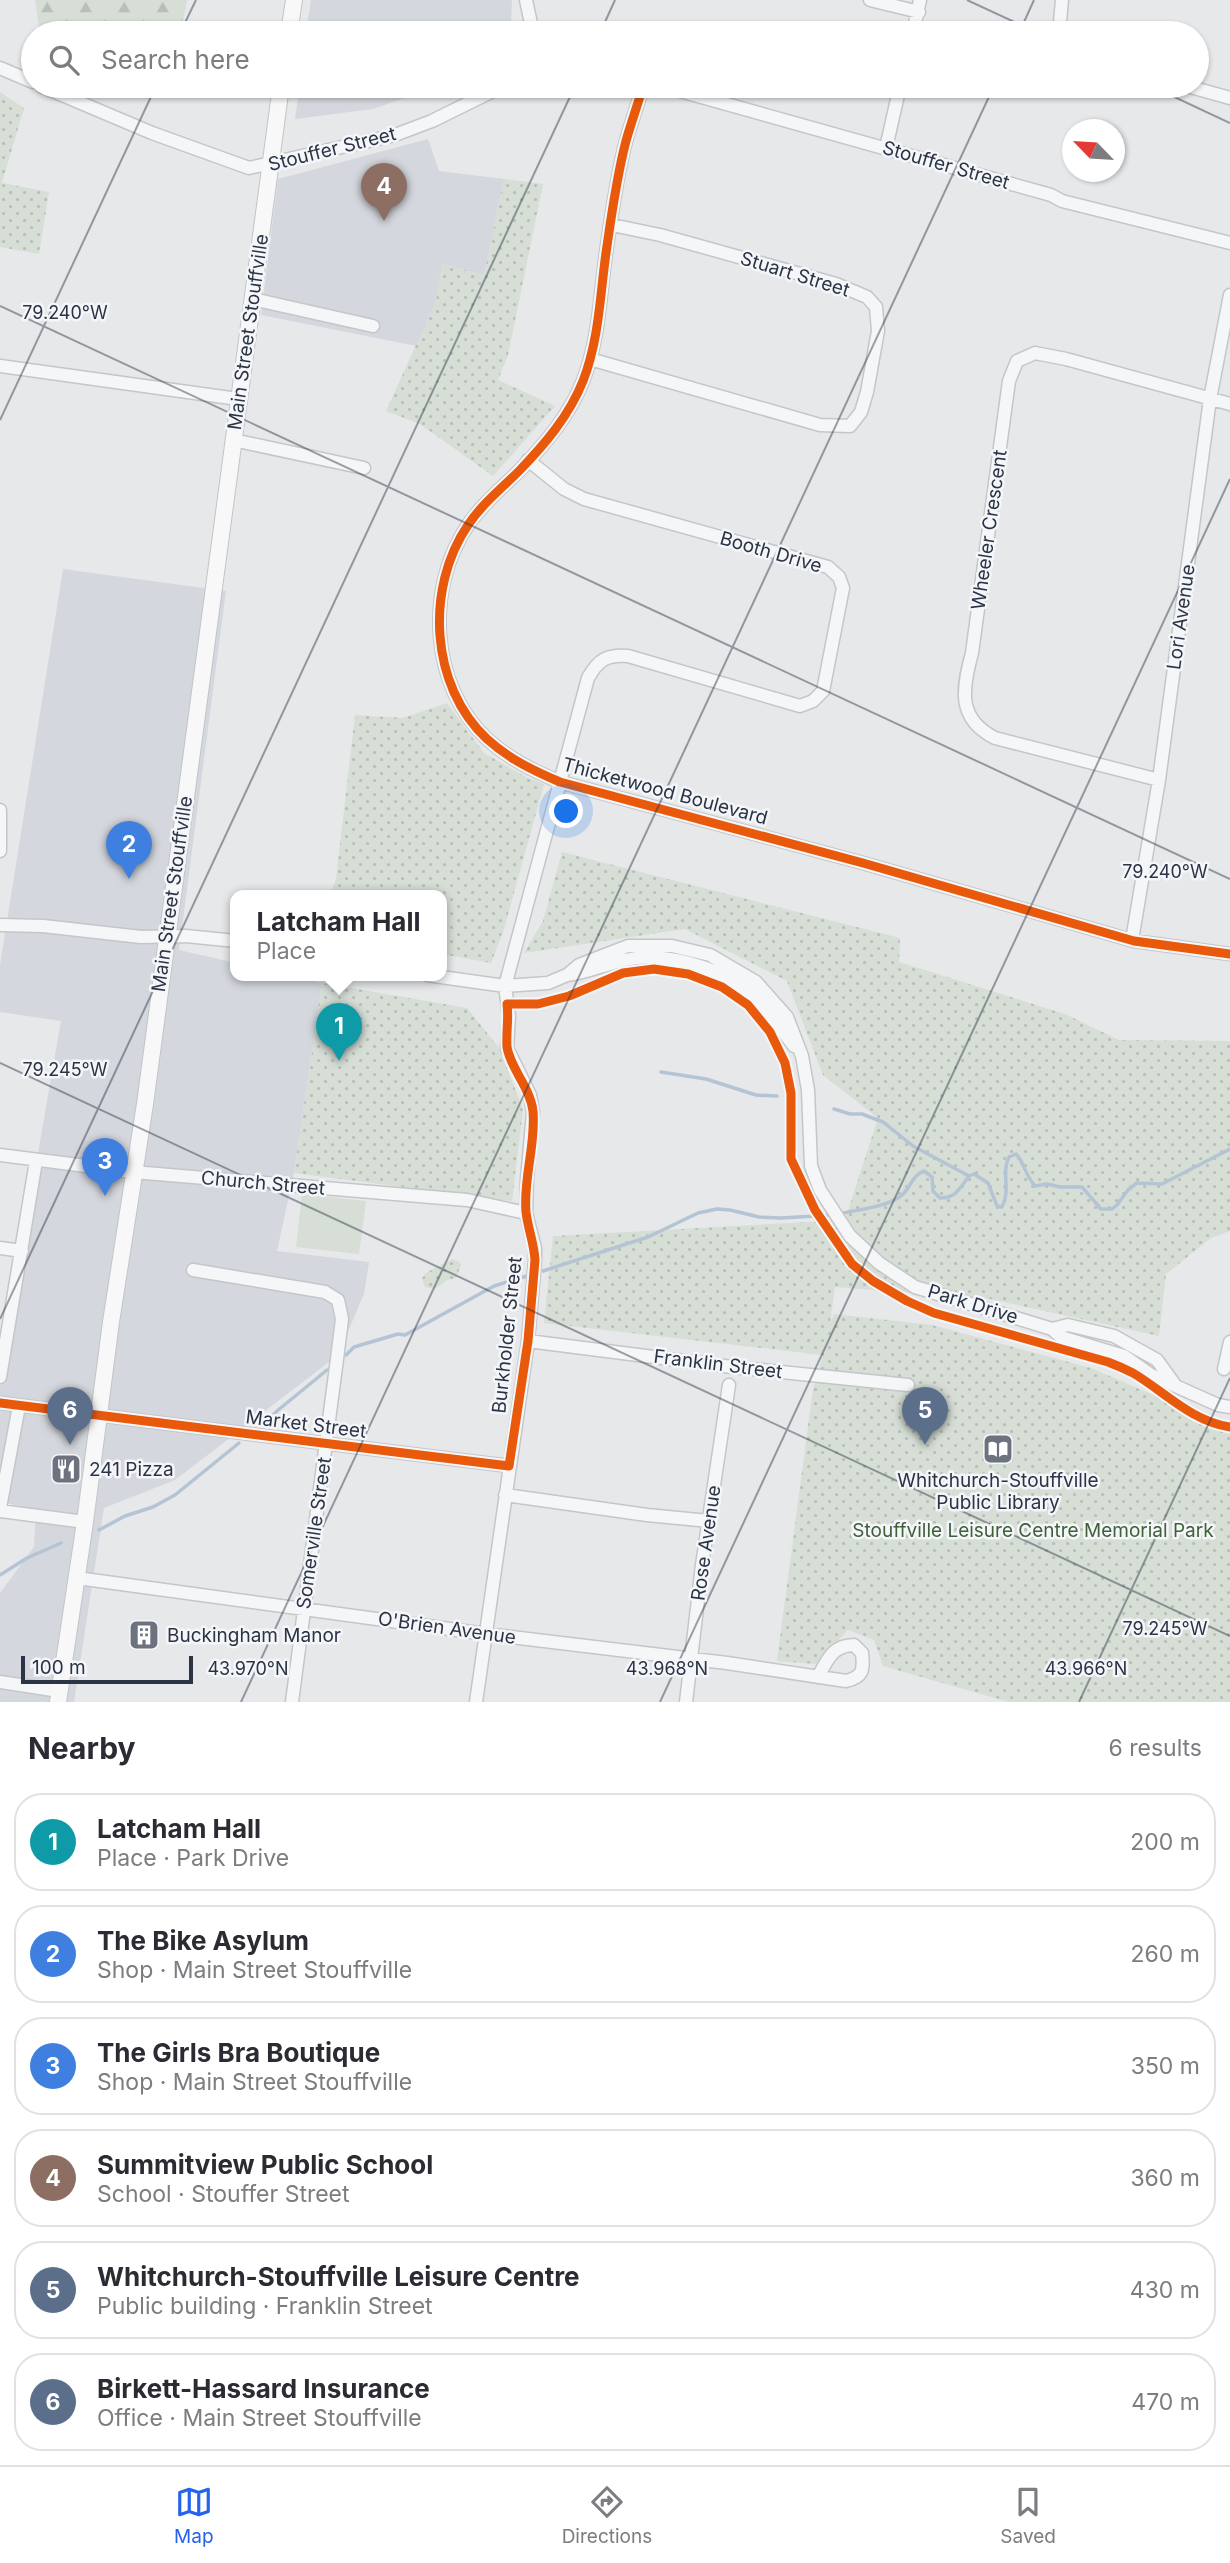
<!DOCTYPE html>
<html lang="en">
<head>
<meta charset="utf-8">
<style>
  body { margin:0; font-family:Inter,sans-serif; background:#f7f7f7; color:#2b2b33 }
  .compass { position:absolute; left:1062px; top:119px; width:63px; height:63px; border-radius:50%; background:#fff; box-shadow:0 2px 5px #0004; rotate:295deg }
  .scale { position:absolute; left:21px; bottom:18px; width:172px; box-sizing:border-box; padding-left:7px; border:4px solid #2b3445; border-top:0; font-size:19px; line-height:24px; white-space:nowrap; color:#2b3445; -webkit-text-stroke:5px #f4f6f9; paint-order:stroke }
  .you { position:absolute; left:567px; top:812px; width:24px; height:24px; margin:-18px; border:5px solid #fff; border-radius:50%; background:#1a73e8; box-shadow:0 0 0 10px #1a73e833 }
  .badge { display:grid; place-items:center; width:46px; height:46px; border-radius:50%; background:#2563eb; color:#fff; font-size:23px; font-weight:700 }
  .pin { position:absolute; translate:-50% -58px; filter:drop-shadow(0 2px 4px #0008) }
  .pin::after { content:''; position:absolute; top:37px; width:24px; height:21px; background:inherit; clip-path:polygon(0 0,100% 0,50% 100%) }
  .popup { position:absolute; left:230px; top:890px; width:217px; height:91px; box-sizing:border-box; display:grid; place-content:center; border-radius:14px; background:#fff; filter:drop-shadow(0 2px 5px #0005); font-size:23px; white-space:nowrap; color:#7c7c81 }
  .popup b { font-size:26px; color:#2b2b33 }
  .popup::after { content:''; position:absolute; left:50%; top:100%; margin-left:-14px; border:14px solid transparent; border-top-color:#fff }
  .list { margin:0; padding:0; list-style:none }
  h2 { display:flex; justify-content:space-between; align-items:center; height:91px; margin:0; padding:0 28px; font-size:30px }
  h2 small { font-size:23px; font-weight:400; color:#7c7c81 }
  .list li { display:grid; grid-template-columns:46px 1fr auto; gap:21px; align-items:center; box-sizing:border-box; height:98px; margin:0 14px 14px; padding:0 14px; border:2px solid #e1e1e2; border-radius:28px }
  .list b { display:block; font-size:26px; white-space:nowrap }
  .list p { margin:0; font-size:23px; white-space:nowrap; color:#7c7c81 }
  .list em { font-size:23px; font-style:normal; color:#7c7c81 }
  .icon { flex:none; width:38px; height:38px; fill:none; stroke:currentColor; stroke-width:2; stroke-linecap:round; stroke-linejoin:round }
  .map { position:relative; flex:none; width:1230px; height:1702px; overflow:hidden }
  .search { position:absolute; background:#fff; box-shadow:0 2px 5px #0004; left:21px; right:21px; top:21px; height:77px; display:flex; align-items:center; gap:18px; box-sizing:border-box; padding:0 24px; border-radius:38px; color:#7c7c81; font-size:26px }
  .sheet { height:763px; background:#fff }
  nav { display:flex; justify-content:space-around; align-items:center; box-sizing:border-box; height:98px; border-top:2px solid #e1e1e2; background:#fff; font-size:19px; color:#7c7c81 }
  nav a { display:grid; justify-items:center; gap:4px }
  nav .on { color:#2563eb }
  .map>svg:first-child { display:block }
</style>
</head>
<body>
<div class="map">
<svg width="1230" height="1702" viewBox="0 0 1230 1702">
  <defs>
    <pattern id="forest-firs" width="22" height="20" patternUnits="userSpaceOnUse" patternTransform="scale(1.75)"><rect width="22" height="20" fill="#d6ded6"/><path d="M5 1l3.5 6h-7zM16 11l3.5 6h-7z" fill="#b8bfb9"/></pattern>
    <pattern id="park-dots" width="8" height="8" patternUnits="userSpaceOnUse" patternTransform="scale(1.75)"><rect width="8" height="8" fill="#d6ded6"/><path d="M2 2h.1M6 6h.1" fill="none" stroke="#b8bfb9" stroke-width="1.8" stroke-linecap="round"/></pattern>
  </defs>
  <rect width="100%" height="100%" fill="#e6e8ea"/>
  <path fill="#d4d7dd" d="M 311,0 L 512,0 L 511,26 L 514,33 L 306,33 Z
    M 300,86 L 438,86 L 373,109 L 295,119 Z
    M 428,139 L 439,171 L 504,179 L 484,275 L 442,264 L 436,301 L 416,346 L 261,315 L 278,179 Z
    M 63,569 L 226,591 L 179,950 L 236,963 L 236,975 L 288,975 L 322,983 L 294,1173 L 277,1251 L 369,1262 L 364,1294 L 338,1355 L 175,1480 L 104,1508 L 74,1702 L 0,1702 L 0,1593 L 34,1547 L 36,1509 L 0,1502 L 0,1371 L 61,1021 L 0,1012 L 0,965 Z"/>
  <path fill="#d6ded6" d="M 302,1194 L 366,1201 L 359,1254 L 296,1247 Z"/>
  <path fill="url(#forest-firs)" d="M 35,0 L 187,0 L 181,33 L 40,33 Z"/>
  <path fill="url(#park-dots)" d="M 0,92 L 24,108 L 2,183 L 49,192 L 39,254 L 0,247 Z
    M 504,179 L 543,184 L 508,355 L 498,380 L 555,406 L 493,476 L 420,424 L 386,411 L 436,301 L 442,264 L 484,275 Z
    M 447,703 L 484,753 L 526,777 L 544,784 L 504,929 L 491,963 L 442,954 L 442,895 L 330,895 L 336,879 L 355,715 L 403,718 Z
    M 562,852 L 900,938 L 899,962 L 1065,1014 L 1119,1040 L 1230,1041 L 1230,1231 L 1211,1238 L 1166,1274 L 1159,1336 L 990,1299 L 835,1287 L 830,1323 L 834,1314 L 932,1325 L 1091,1368 L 1230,1428 L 1230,1702 L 1009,1702 L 883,1666 L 874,1640 L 848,1630 L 816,1664 L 777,1661 L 813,1389 L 823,1355 L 544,1323 L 553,1236 L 845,1220 L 878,1118 L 823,1075 L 787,981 L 685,929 L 524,953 L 543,921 Z
    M 322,983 L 467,1008 L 500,1049 L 523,1110 L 512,1201 L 294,1173 Z
    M 452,1259 L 459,1261 L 461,1265 L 456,1278 L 447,1280 L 435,1289 L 425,1287 L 422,1278 L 426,1273 Z"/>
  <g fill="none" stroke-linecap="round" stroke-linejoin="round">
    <path stroke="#b4c4d5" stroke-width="3.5" d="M 661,1072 L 706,1079 L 756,1095 L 777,1096
      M 834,1109 L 850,1114 L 862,1114 L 883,1122 L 913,1146 L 969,1176 L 974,1174 L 988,1183 L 997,1206 L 1002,1207 C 1011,1191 1001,1172 1009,1157 L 1016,1154 C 1025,1164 1025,1175 1035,1186 L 1047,1184 L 1060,1187 L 1082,1187 L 1101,1209 L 1112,1209 L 1117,1205 L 1128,1190 L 1137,1183 L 1162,1184 L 1230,1149
      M 839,1214 C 859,1209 884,1208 901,1196 C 911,1188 911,1176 924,1171 L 932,1177 L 933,1191 L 940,1198 C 956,1198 960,1188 969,1176
      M 543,1271 L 648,1237 L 698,1213 L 717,1209 L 730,1210 L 759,1217 L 781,1218 L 832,1215
      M 346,1355 L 354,1347 L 398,1334 L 405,1335 L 494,1286 L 527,1276
      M 264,1425 L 277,1411 L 327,1370
      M 99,1530 L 125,1516 L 153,1507 L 175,1495 L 239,1443
      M 0,1575 L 27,1558 L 61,1543"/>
    <g stroke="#c4c6c8" stroke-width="15">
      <path id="minor" d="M 526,0 L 533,33
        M 870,0 L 919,12
        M 913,33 L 920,0
        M 1059,33 L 1062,0
        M 0,68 L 33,82
        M 41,86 L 152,133 L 249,168 L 395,135 L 432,121 L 503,86
        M 643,86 C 638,104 631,123 626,141 C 617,175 612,211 607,246 C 600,291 600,337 583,381 C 569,416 545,444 519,471 C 501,489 482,504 468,525 C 425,588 430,686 487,739 C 509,759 534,771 560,782 L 863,863 L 1134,941 L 1230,954
        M 662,86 L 1051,195 L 1062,201 L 1230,243
        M 1187,86 L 1230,98
        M 886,148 L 900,86
        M 253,299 L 373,326
        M 590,359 L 820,425 L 850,426 L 861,412 L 867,392 L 878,331 L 876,307 L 867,297 L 836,284 L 660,235 L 612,225
        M 0,366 L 238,399
        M 233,440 L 364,468
        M 1159,780 L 995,738 C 957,719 962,689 972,653 L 1009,381 L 1017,361 L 1035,353 L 1066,359 L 1230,404
        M 0,810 L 0,851
        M 0,925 L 43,926 L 141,937 L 186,936 L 236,941
        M 1132,940 L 1159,780 L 1210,399 L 1230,295
        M 427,975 L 505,986 L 548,983 L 567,975 L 579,965 L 628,946 L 672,946 L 710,955 L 756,982 L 787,1017 L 802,1056 L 808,1090 L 811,1166 L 820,1190 L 850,1236 L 879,1263 L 915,1287 L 1052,1329 L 1061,1337 L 1124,1356 L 1151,1375 L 1218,1405 L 1230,1407
        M 567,975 C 587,973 605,964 625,960 C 662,951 719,967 748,991 C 765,1006 780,1028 794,1046
        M 0,1155 L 133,1172 L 467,1200 L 526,1213
        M 0,1248 L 22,1251
        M 193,1270 L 325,1292 L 338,1300 L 342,1319 L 337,1359 L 292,1702
        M 1052,1329 L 1068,1325 L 1114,1336 L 1157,1360 L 1175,1385
        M 528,1341 L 732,1367 L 908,1385
        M 1224,1369 L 1230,1342
        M 0,1377 L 36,1161
        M 0,1403 L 509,1466
        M 505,1495 L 647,1515 L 709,1521
        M 0,1508 L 19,1406
        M 0,1511 L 85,1522
        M 77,1578 L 486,1634 L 727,1663 L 846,1681 C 863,1677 864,1670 862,1653 L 854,1645 C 833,1645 827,1660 818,1677
        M 0,1682 L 59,1691
        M 476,1702 L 528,1341 L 535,1260 L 535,1248 L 526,1213 L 527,1179 L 533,1112 L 530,1095 L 507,1048 L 509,1016 L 505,986 L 588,678 C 598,660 607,654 628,656 L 800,706 L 813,701 L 823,691 L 843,588 L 839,577 L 828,567 L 584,499 L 564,489 L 528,460
        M 686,1702 L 702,1565 L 729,1385"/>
    </g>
    <g stroke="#c2c5c8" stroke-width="18">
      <path id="major" d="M 289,33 L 294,0
        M 58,1702 L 85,1522 L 111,1322 L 145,1104 L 281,86"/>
    </g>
    <use href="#minor" stroke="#f5f6f7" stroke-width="12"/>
    <use href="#major" stroke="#f8f8f8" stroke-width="16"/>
    <g stroke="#f4f6f9" stroke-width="13">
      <path id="cycleway" d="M 643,86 C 638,104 631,123 626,141 C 617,175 612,211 607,246 C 600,291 600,337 583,381 C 569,416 545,444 519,471 C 501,489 482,504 468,525 C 425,588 430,686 487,739 C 509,759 534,771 560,782 L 863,863 L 1134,941 L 1230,954
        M 0,1403 L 509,1466 L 528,1341 L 535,1260 C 534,1243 528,1229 526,1212 C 523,1178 536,1145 533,1111 C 530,1087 510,1068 507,1047 C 506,1032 509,1018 507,1004 L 538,1004 L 569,996 L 623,973 L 654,969 L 688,974 L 722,987 L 748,1005 L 770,1032 L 785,1063 L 791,1093 L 791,1159 L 815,1210 L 852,1264 L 873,1281 L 907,1301 L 934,1313 L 1108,1362 C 1116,1365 1125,1369 1133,1373 C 1165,1392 1191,1421 1230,1427"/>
    </g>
    <use href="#cycleway" stroke="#e8590c" stroke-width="9"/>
  </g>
  <path fill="none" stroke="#2b3445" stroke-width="2" stroke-opacity="0.45" d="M 967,0 L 1038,33M 180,33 L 196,0M 600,33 L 615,0M 1019,33 L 1034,0M 1151,86 L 1230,123M 0,306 L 1230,879M 0,420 L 156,86M 0,1063 L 1230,1636M 0,1319 L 575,86M 241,1702 L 994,86M 660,1702 L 1230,479M 1079,1702 L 1230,1378"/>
  <defs>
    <g id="library-square" transform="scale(1.575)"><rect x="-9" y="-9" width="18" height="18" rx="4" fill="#6c737f" stroke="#f4f6f9"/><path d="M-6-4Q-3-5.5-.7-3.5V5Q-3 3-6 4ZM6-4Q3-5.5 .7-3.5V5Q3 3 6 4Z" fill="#fff"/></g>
    <g id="restaurant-square" transform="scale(1.575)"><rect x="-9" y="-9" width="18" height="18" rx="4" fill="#6c737f" stroke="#f4f6f9"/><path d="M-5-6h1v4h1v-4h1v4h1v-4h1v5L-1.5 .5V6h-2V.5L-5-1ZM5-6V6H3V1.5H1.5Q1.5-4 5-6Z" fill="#fff"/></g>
    <g id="building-square" transform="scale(1.575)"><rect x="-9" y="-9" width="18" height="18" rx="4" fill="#6c737f" stroke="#f4f6f9"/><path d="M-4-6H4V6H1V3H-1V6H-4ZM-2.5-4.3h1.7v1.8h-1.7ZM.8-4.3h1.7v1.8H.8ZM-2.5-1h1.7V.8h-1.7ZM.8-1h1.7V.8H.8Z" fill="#fff"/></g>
  </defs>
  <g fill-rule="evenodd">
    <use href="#library-square" x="998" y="1449"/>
    <use href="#restaurant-square" x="66" y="1469"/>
    <use href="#building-square" x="144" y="1635"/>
  </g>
  <g text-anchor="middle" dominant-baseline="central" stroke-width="5" stroke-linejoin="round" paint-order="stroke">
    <g font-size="19" fill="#2b3445" stroke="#f4f6f9">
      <text transform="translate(332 149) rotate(-14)">Stouffer Street</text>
      <text transform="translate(946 165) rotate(16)">Stouffer Street</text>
      <text transform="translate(795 274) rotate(17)">Stuart Street</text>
      <text transform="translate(248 332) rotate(-82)">Main Street Stouffville</text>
      <text transform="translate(989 530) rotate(-82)">Wheeler Crescent</text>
      <text transform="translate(771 552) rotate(16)">Booth Drive</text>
      <text transform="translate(1181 617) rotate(-82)">Lori Avenue</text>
      <text transform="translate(665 791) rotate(15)">Thicketwood Boulevard</text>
      <text transform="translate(172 894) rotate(-82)">Main Street Stouffville</text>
      <text transform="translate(263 1183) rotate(5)">Church Street</text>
      <text transform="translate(973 1304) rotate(17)">Park Drive</text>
      <text transform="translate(507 1335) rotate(-84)">Burkholder Street</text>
      <text transform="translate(718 1364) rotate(7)">Franklin Street</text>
      <text transform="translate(306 1424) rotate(7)">Market Street</text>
      <text transform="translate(314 1533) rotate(-82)">Somerville Street</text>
      <text transform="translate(706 1543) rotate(-82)">Rose Avenue</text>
      <text transform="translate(447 1628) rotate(8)">O'Brien Avenue</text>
    </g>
    <g font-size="19" fill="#2b3445" stroke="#f4f6f9" text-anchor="start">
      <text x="89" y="1469">241 Pizza</text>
      <text x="998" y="1480" text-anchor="middle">Whitchurch-Stouffville<tspan x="998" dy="22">Public Library</tspan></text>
      <text x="167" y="1635">Buckingham Manor</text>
    </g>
    <g font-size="19" fill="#3f6138" stroke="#f4f6f9">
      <text x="1033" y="1530">Stouffville Leisure Centre Memorial Park</text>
    </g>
  </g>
  <g font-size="18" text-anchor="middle" fill="#2b3445" stroke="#f4f6f9" stroke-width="5" stroke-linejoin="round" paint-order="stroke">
    <text x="65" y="319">79.240°W</text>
    <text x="1165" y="878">79.240°W</text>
    <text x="65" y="1076">79.245°W</text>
    <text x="1165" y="1635">79.245°W</text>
    <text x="248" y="1675">43.970°N</text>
    <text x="667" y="1675">43.968°N</text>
    <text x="1086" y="1675">43.966°N</text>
  </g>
</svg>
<svg class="compass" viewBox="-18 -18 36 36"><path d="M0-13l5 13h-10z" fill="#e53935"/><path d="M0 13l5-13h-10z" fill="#7c7c81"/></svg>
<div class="scale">100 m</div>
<div class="you"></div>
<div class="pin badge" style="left:339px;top:1061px;background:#0f9aa8">1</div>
<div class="popup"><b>Latcham Hall</b>Place</div>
<div class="pin badge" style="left:129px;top:879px;background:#3f7fe0">2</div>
<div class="pin badge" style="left:105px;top:1196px;background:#3f7fe0">3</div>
<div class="pin badge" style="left:384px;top:221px;background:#8d6e63">4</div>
<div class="pin badge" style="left:925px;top:1445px;background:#5c6f8a">5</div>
<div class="pin badge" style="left:70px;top:1445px;background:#5c6f8a">6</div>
<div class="search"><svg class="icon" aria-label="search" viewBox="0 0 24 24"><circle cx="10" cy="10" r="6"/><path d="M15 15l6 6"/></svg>Search here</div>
</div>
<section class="sheet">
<h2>Nearby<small>6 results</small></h2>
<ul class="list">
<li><span class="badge" style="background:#0f9aa8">1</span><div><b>Latcham Hall</b><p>Place · Park Drive</p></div><em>200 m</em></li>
<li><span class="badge" style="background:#3f7fe0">2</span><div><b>The Bike Asylum</b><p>Shop · Main Street Stouffville</p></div><em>260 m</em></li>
<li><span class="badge" style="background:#3f7fe0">3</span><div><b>The Girls Bra Boutique</b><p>Shop · Main Street Stouffville</p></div><em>350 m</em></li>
<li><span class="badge" style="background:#8d6e63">4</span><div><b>Summitview Public School</b><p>School · Stouffer Street</p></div><em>360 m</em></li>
<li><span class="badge" style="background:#5c6f8a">5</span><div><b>Whitchurch-Stouffville Leisure Centre</b><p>Public building · Franklin Street</p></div><em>430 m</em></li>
<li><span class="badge" style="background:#5c6f8a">6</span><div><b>Birkett-Hassard Insurance</b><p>Office · Main Street Stouffville</p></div><em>470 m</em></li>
</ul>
</section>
<nav>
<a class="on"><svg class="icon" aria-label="map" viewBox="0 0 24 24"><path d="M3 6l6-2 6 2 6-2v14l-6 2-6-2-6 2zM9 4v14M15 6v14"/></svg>Map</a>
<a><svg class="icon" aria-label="directions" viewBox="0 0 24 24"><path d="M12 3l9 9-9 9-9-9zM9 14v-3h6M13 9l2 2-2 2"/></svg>Directions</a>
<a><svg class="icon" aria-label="saved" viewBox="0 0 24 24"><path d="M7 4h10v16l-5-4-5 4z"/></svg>Saved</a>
</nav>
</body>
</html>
